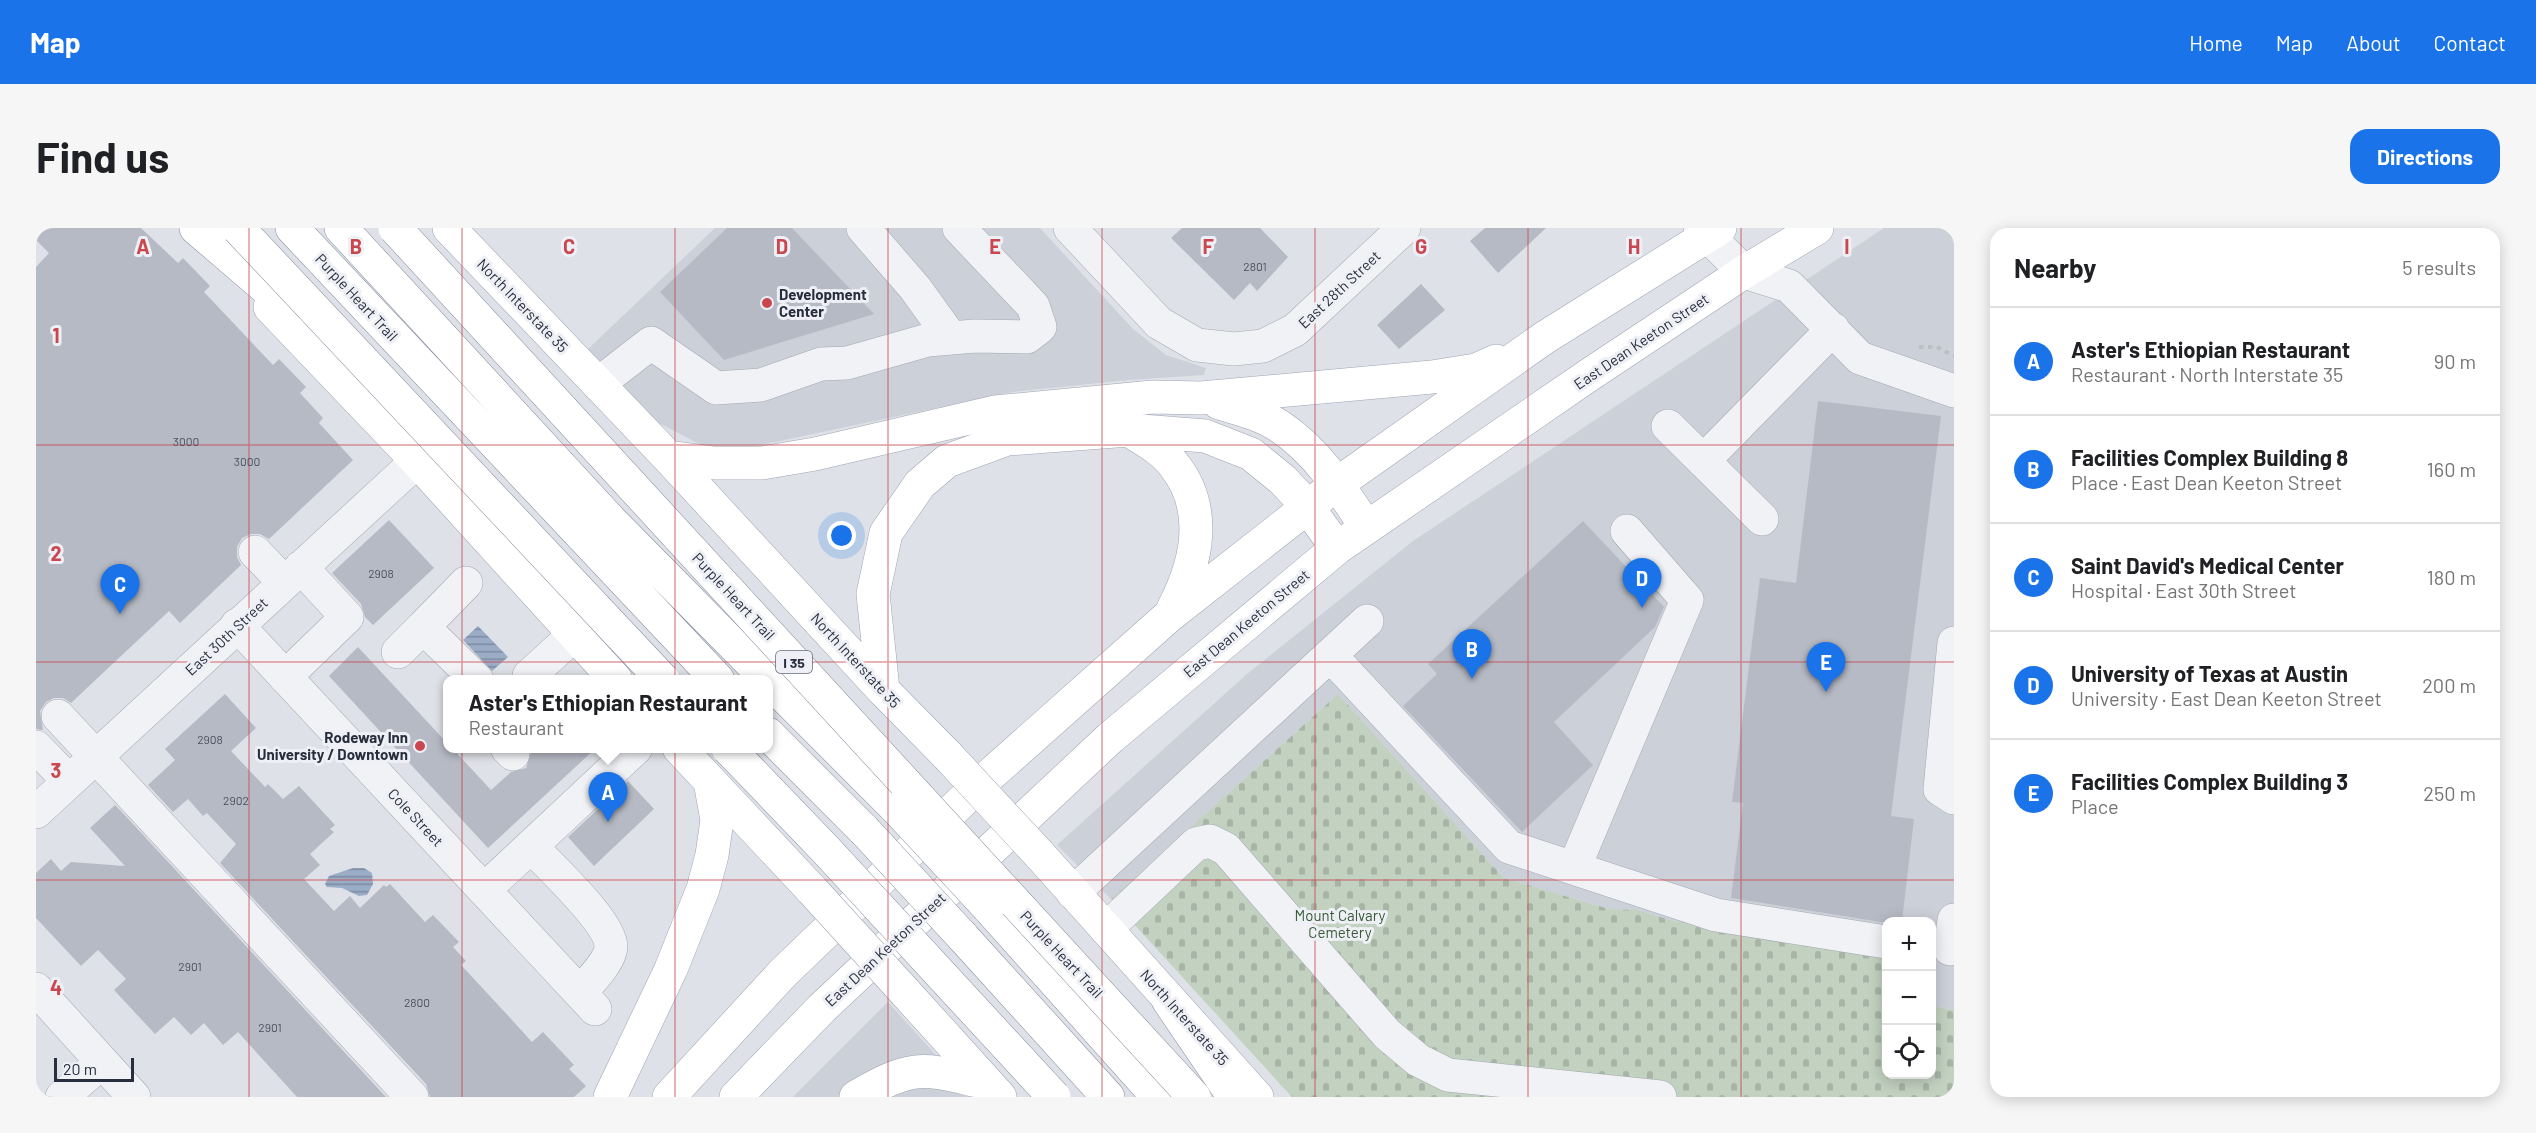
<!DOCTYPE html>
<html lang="en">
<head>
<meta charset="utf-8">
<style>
  body { margin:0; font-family:Barlow,sans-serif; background:#f6f6f6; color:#202124 }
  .controls { position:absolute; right:18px; bottom:18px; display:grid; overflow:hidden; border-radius:12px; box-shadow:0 3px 15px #0003 }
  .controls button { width:54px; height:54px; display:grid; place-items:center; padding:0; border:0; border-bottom:2px solid #e0e0e0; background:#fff; color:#202124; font:30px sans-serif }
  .scale { position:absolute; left:18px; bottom:15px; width:80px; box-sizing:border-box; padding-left:6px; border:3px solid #282e3e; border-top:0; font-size:16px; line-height:21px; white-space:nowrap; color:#282e3e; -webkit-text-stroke:4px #eef0f5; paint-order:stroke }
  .you { position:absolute; left:806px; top:308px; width:21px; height:21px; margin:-15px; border:4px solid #fff; border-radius:50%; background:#1a73e8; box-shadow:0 0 0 9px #1a73e833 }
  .badge { display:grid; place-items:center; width:39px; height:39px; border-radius:50%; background:#1a73e8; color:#fff; font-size:20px; font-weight:700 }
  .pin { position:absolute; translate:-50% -50px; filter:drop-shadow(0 2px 3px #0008) }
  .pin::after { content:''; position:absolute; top:32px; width:21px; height:18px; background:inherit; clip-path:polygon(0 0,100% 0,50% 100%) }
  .popup { position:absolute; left:407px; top:447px; width:330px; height:78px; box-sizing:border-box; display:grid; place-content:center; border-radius:12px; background:#fff; filter:drop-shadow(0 2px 4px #0005); font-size:20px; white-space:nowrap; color:#757577 }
  .popup b { font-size:22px; color:#202124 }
  .popup::after { content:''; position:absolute; left:50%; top:100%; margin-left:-12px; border:12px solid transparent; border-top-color:#fff }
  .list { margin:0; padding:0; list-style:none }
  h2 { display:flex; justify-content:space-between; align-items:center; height:78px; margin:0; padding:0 24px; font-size:26px }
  h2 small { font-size:20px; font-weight:400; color:#757577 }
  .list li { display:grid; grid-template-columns:39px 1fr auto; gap:18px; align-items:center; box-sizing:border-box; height:108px; padding:0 24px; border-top:2px solid #e0e0e0 }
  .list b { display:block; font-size:22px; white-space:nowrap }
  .list p { margin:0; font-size:20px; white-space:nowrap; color:#757577 }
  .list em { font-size:20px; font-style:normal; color:#757577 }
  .icon { flex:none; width:33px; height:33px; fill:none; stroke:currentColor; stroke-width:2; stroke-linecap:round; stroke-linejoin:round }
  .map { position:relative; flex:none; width:1918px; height:869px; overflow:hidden; border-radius:18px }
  header { display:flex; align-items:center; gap:36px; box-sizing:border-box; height:84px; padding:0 30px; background:#1a73e8; color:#fff }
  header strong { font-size:28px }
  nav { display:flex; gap:33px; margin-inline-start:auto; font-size:21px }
  .intro { display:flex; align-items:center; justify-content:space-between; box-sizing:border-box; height:144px; padding:0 36px }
  h1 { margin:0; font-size:42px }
  .button { padding:15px 27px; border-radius:18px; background:#1a73e8; color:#fff; font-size:21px; font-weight:700 }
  main { display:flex; gap:36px; padding:0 36px }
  aside { flex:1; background:#fff; border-radius:18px; box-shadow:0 3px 15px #0003 }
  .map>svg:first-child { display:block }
</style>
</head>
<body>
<header>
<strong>Map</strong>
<nav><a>Home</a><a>Map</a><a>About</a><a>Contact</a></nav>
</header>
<div class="intro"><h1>Find us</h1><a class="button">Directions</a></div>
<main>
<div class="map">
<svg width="1918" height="869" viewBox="0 0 1918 869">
  <defs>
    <pattern id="cemetery-stones" width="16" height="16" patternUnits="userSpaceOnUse" patternTransform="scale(1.5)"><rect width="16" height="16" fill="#c2d1c0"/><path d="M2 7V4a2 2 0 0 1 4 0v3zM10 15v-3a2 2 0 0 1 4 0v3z" fill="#a7b4a6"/></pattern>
    <pattern id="water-rules" width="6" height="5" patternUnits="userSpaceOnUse" patternTransform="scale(1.5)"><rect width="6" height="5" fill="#9aacc6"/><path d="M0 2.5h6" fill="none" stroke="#7e8ca2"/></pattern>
  </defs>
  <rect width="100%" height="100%" fill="#dee1e7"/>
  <path fill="#ccd0d9" d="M 679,0 L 1004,0 L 1097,101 L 1130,127 L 1170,140 L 1168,147 L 1093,152 L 976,164 L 706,221 L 671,220 L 619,193 L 551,122 Z
    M 1848,0 L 1918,0 L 1918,782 L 1896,778 L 1896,694 L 1850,694 L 1850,772 L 1846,771 L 1849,730 L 1641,694 L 1601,682 L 1573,681 L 1468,650 L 1302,466 L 1075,671 L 1021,617 L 1211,446 L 1377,313 Z
    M 852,774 L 938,869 L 757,869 Z"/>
  <path fill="url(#cemetery-stones)" d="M 1302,466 L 1468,650 L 1573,681 L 1601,682 L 1641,694 L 1653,687 L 1850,730 L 1846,770 L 1850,772 L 1850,846 L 1896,846 L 1896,778 L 1918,782 L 1918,869 L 1256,869 L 1075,671 Z"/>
  <path fill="url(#water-rules)" d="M 442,398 L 472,429 L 456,443 L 427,412 Z
    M 317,640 L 328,640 L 336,645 L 337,656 L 331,667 L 323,668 L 306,660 L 291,659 L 289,656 L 293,648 Z"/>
  <path fill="#b6bac4" d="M 0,0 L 105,0 L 142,35 L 147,30 L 174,58 L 168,64 L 237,137 L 243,131 L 270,159 L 264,165 L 287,190 L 283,195 L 317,232 L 233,311 L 224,306 L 215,306 L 206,310 L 201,319 L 201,329 L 205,337 L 144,395 L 133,383 L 35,475 L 27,470 L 18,470 L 10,474 L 4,483 L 7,502 L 0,501 L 0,39 L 13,25 L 0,12 Z
    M 691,0 L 756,0 L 838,86 L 688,132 L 624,64 Z
    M 1146,0 L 1224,0 L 1252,29 L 1221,63 L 1214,55 L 1198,72 L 1135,10 Z
    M 1449,0 L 1510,0 L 1462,45 L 1434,13 Z
    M 1385,56 L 1409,82 L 1363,121 L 1341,97 Z
    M 1782,173 L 1905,188 L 1855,588 L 1878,591 L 1866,693 L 1851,695 L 1695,670 L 1707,575 L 1696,574 L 1724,350 L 1760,355 Z
    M 353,292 L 398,340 L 337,397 L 329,389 L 325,376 L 296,345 Z
    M 1547,293 L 1628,379 L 1619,399 L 1518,494 L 1557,537 L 1486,604 L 1367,478 L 1401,446 L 1392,436 Z
    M 322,419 L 411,515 L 411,520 L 416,520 L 455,562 L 475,544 L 490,540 L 495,525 L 500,520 L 560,520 L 452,620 L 293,448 Z
    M 189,466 L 220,500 L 195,523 L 229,559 L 232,556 L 247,571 L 263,558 L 299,597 L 294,601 L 298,604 L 274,626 L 284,637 L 268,651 L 298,683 L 314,668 L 324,680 L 348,657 L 350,659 L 354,656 L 389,694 L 397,687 L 423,714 L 417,719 L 430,733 L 425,737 L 476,792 L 496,814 L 507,804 L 538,837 L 533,841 L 550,858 L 538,869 L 394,869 L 390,856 L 184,635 L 200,616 L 171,585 L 167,588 L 152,571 L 137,584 L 112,557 L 139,532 L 129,521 Z
    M 592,553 L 618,581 L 558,638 L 532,609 Z
    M 79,577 L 84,582 L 350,869 L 261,869 L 202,804 L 187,817 L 168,795 L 155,807 L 138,789 L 119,806 L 78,762 L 90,751 L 62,722 L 45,738 L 0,690 L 0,645 L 15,631 L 25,643 L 35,634 L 89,638 L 54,600 Z"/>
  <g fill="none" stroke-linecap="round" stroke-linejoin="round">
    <g stroke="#a4a8b1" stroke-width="34">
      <path id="minor" d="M 827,0 L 879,60 L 915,110
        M 1034,0 L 1123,95 L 1161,117 L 1198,121 L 1227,118 L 1259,102 L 1368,0
        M 1664,0 L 1708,44 L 1753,58 L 1824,130 L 1918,163
        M 562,156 L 615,115 L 680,160 L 725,157 L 785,136 L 811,135 L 892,112 L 939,108 L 991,109 L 1004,99 L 997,78 L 923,0
        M 1632,198 L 1726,291
        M 1667,233 L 1797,101
        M 219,324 L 248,354
        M 201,397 L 559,781
        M 387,399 L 430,355
        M 1918,415 L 1904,561 L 1918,570
        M 362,424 L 387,399 L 441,452
        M 1294,427 L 1473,619 L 1680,687 L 1850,714
        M 493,448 L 539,406
        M 249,449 L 311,389 L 265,339
        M 22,488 L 376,869
        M 0,519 L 33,553
        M 471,520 L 477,526
        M 0,584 L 381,233
        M 495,618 C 513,638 575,694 575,719 C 574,734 553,754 544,765
        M 1538,640 L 1651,372 L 1591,303
        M 448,662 L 600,520
        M 1037,665 L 1331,393
        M 1070,701 L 1160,616 L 1174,613 L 1190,621 L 1351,806 L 1382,832 L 1412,847 L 1624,869
        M 1914,721 L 1918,692
        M 0,761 L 98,869
        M 26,869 L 66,834"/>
    </g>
    <g stroke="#9ea4b2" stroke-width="34">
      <path id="major" d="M 413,0 L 632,229 L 847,462 L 912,528
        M 234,79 L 381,233 L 580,452
        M 1183,175 C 1203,181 1225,186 1243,198 C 1281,223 1306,262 1330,299
        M 1094,203 C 1110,213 1127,222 1138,237 C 1173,281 1161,335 1137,381
        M 632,229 L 678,235 L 726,235 L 779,226 L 959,184 L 1117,169 L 1165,170 L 1396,149 L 1440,142 L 1460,133
        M 847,462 L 837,366 L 850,305 L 884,256 L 911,233 L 971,211 L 1093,202 L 1169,208 L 1215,226 L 1247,252 L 1271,278 L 1301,320
        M 643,520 L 776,662
        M 1003,626 L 1221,869
        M 869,764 L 964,869
        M 574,869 L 635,741 L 667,661 L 676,627 L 681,592 L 674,553
        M 633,869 L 746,746 L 945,555 L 1134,387 L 1301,256 L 1508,110 L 1684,0
        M 700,869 L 786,780 L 1074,510 L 1301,320 L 1553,147 L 1708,44 L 1781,0
        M 820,869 C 880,834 887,841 951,855"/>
    </g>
    <g stroke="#868d9d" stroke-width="34">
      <path id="highway" d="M 160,0 L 293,114
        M 256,0 L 682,452
        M 305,0 L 574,292 L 732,452
        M 732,452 L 861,581
        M 732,506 L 828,602
        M 952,679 L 1122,869
        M 926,708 L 1072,869
        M 1132,772 L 1198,869"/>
    </g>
    <path stroke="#bdbfc6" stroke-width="4" stroke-dasharray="4.5 4.5" stroke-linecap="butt" d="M 1883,119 L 1901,119 L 1918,128"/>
    <use href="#minor" stroke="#f1f2f6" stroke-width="33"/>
    <use href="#major" stroke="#fff" stroke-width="33"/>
    <use href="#highway" stroke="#fff" stroke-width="33"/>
    <g stroke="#9ea4b2" stroke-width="34" stroke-linecap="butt">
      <path id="major-bridge" d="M 912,528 L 1003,626
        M 776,662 L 869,764"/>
    </g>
    <g stroke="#868d9d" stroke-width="34" stroke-linecap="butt">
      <path id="highway-bridge" d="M 202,0 L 627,452
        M 359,0 L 1158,869
        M 692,520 L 790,622 L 1018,869
        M 861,581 L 952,679
        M 828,602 L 926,708"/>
    </g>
    <use href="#major-bridge" stroke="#fff" stroke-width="33"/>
    <use href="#highway-bridge" stroke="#fff" stroke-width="33"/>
  </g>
  <path fill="none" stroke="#c9474f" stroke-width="1.5" stroke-opacity="0.55" d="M 213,0 L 213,869M 426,0 L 426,869M 639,0 L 639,869M 852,0 L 852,869M 1066,0 L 1066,869M 1279,0 L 1279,869M 1492,0 L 1492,869M 1705,0 L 1705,869M 0,217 L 1918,217M 0,434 L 1918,434M 0,652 L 1918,652"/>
  <g fill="#c9474f" stroke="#eef0f5" stroke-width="2">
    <circle cx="731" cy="75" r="6"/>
    <circle cx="384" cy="518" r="6"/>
  </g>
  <g text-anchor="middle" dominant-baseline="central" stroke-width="6" stroke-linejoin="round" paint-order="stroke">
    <g font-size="12" fill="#4c5160">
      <text x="1219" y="38">2801</text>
      <text x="150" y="213">3000</text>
      <text x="211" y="233">3000</text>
      <text x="345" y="345">2908</text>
      <text x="174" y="511">2908</text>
      <text x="200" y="572">2902</text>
      <text x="154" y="738">2901</text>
      <text x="381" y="774">2800</text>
      <text x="234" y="799">2901</text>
    </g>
    <rect fill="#eef0f5" stroke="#636875" stroke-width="1.5" x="740" y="423" width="36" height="22" rx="4.5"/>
    <g font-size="14" font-weight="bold" fill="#282e3e">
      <text x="758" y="434">I 35</text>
    </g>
    <g font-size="15" fill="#282e3e" stroke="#eef0f5">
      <text transform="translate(1303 61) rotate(-43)">East 28th Street</text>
      <text transform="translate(321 69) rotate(47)">Purple Heart Trail</text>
      <text transform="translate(487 77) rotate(46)">North Interstate 35</text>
      <text transform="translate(1605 113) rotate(-34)">East Dean Keeton Street</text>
      <text transform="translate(698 368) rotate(47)">Purple Heart Trail</text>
      <text transform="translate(1210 395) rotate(-40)">East Dean Keeton Street</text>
      <text transform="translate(190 408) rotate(-43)">East 30th Street</text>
      <text transform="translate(820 432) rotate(47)">North Interstate 35</text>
      <text transform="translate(380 589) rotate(47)">Cole Street</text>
      <text transform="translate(849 721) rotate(-43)">East Dean Keeton Street</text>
      <text transform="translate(1026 726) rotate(47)">Purple Heart Trail</text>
      <text transform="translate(1149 789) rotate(48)">North Interstate 35</text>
    </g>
    <g font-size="15" font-weight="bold" fill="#282e3e" stroke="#eef0f5" text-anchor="start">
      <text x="743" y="66">Development<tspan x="743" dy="17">Center</tspan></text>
      <text x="372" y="509" text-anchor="end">Rodeway Inn<tspan x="372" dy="17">University / Downtown</tspan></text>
    </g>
    <g font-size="15" fill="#395936" stroke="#eef0f5">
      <text x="1304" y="687">Mount Calvary<tspan x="1304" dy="17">Cemetery</tspan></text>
    </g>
  </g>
  <g font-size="20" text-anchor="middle" font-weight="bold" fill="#c9474f" stroke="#eef0f5" stroke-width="6" stroke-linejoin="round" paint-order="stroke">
    <text x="107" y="26">A</text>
    <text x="320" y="26">B</text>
    <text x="533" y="26">C</text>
    <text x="746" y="26">D</text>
    <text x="959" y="26">E</text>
    <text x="1172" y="26">F</text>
    <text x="1385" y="26">G</text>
    <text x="1598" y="26">H</text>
    <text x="1811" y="26">I</text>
    <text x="20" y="115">1</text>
    <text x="20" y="333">2</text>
    <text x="20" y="550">3</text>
    <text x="20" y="767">4</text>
  </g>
</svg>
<div class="controls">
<button>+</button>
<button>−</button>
<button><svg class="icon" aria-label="locate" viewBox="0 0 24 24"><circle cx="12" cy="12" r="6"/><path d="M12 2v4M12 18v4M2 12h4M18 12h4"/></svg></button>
</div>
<div class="scale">20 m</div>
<div class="you"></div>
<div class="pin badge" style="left:572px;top:594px">A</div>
<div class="popup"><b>Aster's Ethiopian Restaurant</b>Restaurant</div>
<div class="pin badge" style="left:1436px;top:451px">B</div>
<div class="pin badge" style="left:84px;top:386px">C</div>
<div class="pin badge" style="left:1606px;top:380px">D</div>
<div class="pin badge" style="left:1790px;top:464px">E</div>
</div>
<aside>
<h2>Nearby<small>5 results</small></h2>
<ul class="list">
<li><span class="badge">A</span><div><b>Aster's Ethiopian Restaurant</b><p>Restaurant · North Interstate 35</p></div><em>90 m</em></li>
<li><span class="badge">B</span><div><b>Facilities Complex Building 8</b><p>Place · East Dean Keeton Street</p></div><em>160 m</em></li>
<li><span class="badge">C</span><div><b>Saint David's Medical Center</b><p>Hospital · East 30th Street</p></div><em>180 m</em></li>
<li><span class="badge">D</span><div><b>University of Texas at Austin</b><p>University · East Dean Keeton Street</p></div><em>200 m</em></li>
<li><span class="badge">E</span><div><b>Facilities Complex Building 3</b><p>Place</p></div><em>250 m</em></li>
</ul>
</aside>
</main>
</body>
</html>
